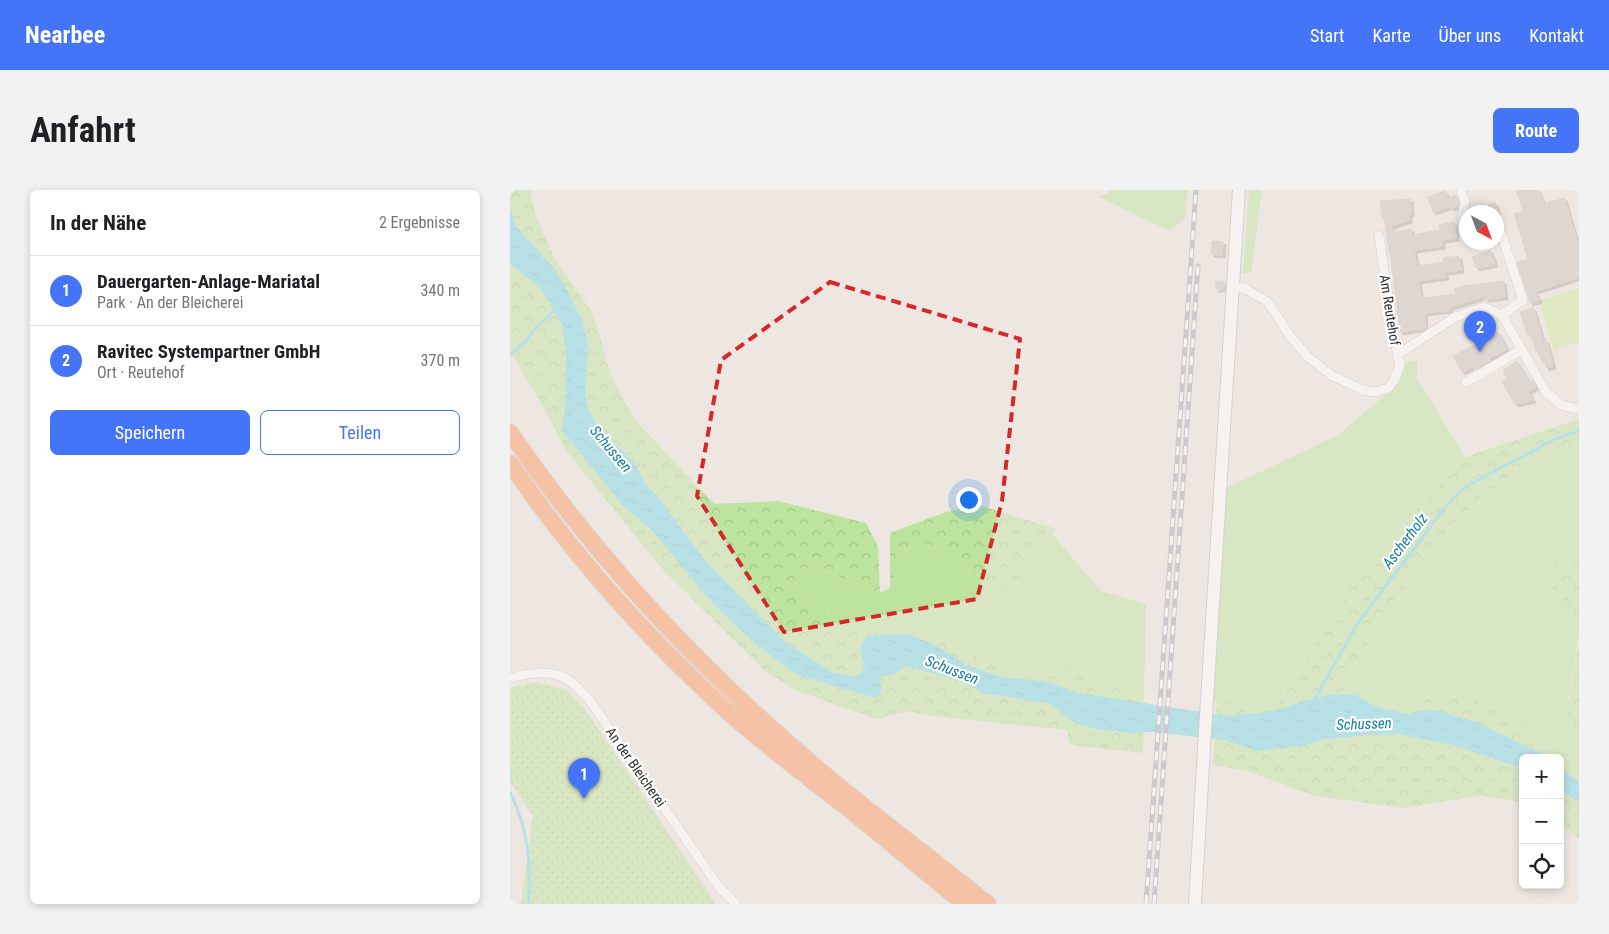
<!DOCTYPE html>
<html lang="de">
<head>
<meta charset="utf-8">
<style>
  body { margin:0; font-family:"Roboto Condensed",sans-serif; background:#f2f2f2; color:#202124 }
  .controls { position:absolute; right:15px; bottom:15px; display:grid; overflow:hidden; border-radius:8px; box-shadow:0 2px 8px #0003 }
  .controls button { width:45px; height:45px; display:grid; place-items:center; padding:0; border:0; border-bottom:1px solid #e0e0e0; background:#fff; color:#202124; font:25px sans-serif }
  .compass { position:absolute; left:949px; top:15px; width:45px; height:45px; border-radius:50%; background:#fff; box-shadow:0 2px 8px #0003; rotate:139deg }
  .you { position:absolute; left:458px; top:309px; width:18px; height:18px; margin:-12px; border:4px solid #fff; border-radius:50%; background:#1a73e8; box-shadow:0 0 0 8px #1a73e833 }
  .badge { display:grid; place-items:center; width:32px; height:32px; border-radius:50%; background:#4474f8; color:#fff; font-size:16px; font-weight:700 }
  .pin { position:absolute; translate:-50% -41px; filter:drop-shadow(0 1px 2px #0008) }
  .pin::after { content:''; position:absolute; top:26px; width:18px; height:15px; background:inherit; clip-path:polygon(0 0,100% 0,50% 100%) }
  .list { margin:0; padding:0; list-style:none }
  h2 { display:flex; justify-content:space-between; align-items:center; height:65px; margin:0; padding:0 20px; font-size:21px }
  h2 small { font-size:16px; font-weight:400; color:#757577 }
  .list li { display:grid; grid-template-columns:32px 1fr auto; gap:15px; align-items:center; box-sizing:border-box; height:70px; padding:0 20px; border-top:1px solid #e0e0e0 }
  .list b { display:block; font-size:19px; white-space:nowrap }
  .list p { margin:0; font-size:16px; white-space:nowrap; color:#757577 }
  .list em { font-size:16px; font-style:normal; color:#757577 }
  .actions { display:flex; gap:10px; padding:15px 20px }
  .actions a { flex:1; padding:11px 0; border:1px solid #4474f8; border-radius:8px; text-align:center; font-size:18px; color:#4474f8 }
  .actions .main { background:#4474f8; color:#fff }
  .icon { flex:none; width:28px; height:28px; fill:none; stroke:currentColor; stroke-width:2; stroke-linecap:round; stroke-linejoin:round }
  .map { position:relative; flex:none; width:1069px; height:714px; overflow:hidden; border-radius:8px }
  header { display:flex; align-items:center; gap:30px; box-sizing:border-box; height:70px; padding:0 25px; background:#4474f8; color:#fff }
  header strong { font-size:24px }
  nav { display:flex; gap:28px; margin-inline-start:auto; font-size:18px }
  .intro { display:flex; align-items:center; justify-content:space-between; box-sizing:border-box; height:120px; padding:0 30px }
  h1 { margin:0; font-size:35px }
  .button { padding:12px 22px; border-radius:8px; background:#4474f8; color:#fff; font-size:18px; font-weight:700 }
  main { display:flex; gap:30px; padding:0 30px }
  aside { flex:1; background:#fff; border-radius:8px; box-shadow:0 2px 8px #0003 }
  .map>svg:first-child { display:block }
</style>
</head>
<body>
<header>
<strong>Nearbee</strong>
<nav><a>Start</a><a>Karte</a><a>Über uns</a><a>Kontakt</a></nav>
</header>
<div class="intro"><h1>Anfahrt</h1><a class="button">Route</a></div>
<main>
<aside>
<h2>In der Nähe<small>2 Ergebnisse</small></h2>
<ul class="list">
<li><span class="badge">1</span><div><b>Dauergarten-Anlage-Mariatal</b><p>Park · An der Bleicherei</p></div><em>340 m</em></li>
<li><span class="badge">2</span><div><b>Ravitec Systempartner GmbH</b><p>Ort · Reutehof</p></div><em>370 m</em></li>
</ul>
<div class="actions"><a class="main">Speichern</a><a>Teilen</a></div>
</aside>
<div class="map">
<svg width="1069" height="714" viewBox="0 0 1069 714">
  <defs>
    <pattern id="forest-crowns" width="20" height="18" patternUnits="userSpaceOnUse" patternTransform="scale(1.25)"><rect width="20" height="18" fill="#bce49f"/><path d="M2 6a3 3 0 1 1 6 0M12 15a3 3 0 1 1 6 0" fill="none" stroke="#a2c489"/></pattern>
    <pattern id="park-dots" width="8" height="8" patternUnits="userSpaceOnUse" patternTransform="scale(1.25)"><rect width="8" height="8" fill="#bce49f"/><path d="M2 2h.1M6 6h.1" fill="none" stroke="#a2c489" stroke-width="1.8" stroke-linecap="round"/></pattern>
    <pattern id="water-ripples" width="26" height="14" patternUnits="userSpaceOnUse" patternTransform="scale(1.25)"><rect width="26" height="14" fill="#76d8ee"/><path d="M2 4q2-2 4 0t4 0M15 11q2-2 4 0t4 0" fill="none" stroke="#66bacc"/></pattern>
    <filter id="shadow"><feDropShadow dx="3" dy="3" stdDeviation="0" flood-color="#0004"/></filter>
  </defs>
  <rect width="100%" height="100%" fill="#eee7e1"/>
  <path fill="#bce49f" d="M 600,0 L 678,0 L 675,29 L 660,41 L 589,7 L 600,2 Z
    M 739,0 L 752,0 L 741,83 L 733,83 Z
    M 907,170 L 907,188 L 955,267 L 900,329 L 858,370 L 764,518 L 707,510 L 697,517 L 710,301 L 828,245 L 889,193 L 896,172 Z
    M 1069,255 L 1069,368 L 1033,380 L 1069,445 L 1054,533 L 1069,545 L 1069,592 L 1052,580 L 1050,568 L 1044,568 L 1026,541 L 954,503 L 867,517 L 846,505 L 834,505 L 843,476 L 903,389 L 960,316 L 1033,263 Z
    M 542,344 L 591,401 L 636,414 L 634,503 L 557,478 L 510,487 L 441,453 L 398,444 L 338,442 L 287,398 L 283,382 L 302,376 L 370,403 L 380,398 L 395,359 L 419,353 L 478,399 L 505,397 L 523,364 Z"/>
  <path fill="url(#forest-crowns)" d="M 0,0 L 20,0 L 26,26 L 45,70 L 82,122 L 102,188 L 125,230 L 204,314 L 268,311 L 356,333 L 368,356 L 370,403 L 302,376 L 283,382 L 287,398 L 338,442 L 398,444 L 441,453 L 510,487 L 557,478 L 634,503 L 633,563 L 560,555 L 557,540 L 422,526 L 399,521 L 366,529 L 285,500 L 254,480 L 153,380 L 58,263 L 22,197 L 0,162 Z
    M 1069,229 L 1069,255 L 1033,263 L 960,316 L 903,389 L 843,476 L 834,504 L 846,505 L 867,517 L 954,503 L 1026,541 L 1044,568 L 1013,568 L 1013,614 L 1005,611 L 971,606 L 892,618 L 805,606 L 738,581 L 703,575 L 707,510 L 765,517 L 858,370 L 900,329 L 955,267 Z
    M 468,315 L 547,339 L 523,364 L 505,397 L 478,399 L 419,353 L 395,359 L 380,398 L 380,343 L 436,322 Z
    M 1069,368 L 1069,445 L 1032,380 Z
    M 1069,452 L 1069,545 L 1054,533 Z
    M 1050,577 L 1069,592 L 1069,648 L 1050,633 Z"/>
  <path fill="url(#park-dots)" d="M 27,492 L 56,500 L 73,516 L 206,714 L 11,714 L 23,626 L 0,592 L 0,498 Z"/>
  <path fill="#cfea9b" d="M 1069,98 L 1069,152 L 1044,160 L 1029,111 Z"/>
  <path fill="url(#water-ripples)" d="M 0,18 L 6,36 L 47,82 L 59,104 L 72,130 L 78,154 L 75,203 L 78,218 L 88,238 L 124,272 L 135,293 L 148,307 L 194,369 L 249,426 L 278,454 L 324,483 L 344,487 L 355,481 L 350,457 L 357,446 L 398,444 L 423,454 L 456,475 L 491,487 L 538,492 L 569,503 L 718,526 L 757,522 L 820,504 L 846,505 L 867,517 L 898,524 L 921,519 L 966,532 L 1041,568 L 1013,568 L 1013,578 L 942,555 L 884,543 L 815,549 L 791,556 L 747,561 L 715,550 L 642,542 L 621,543 L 592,540 L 565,533 L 541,514 L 474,503 L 449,490 L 396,476 L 385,484 L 368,487 L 372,498 L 367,508 L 287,485 L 248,456 L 203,414 L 140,338 L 115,318 L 52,241 L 55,219 L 56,161 L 52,135 L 30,97 L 0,74 Z
    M 1050,578 L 1069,592 L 1069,612 L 1050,600 Z"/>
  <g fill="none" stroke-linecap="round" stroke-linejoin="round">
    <path stroke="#76d8ee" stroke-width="3" d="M 0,165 L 14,153 L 25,139 L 47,118
      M 803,512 L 848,433 L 936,316 L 955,297 L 1045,249 L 1069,241
      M 0,581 L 0,591
      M 0,602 C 18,640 22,673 18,714"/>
  </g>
  <path fill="#c7c2bc" stroke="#cac3ba" filter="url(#shadow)" d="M 1006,0 L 1028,0 L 1034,14 L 1054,8 L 1069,59 L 1069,87 L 1025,101 L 1029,110 L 1020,113 L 1007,72 L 1018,69 L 1004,24 L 1013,21 Z
    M 935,1 L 938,8 L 946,5 L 949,12 L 948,16 L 941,18 L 940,16 L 923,22 L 918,7 Z
    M 900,9 L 901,24 L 899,24 L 899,30 L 881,36 L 883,42 L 901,39 L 902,45 L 930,40 L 929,35 L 944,32 L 946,48 L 932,50 L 932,56 L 904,60 L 906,76 L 934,72 L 933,68 L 949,66 L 951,80 L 935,82 L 936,87 L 908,91 L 911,108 L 946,104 L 944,99 L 953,96 L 993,91 L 995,107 L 975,109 L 975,106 L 940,117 L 940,120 L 914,123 L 915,138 L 890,142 L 880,63 L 879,63 L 874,27 L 872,27 L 870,11 Z
    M 985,13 L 988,22 L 962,22 L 962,21 Z
    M 702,51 L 713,52 L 712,65 L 701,64 Z
    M 980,60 L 985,74 L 966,78 L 962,67 Z
    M 706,91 L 714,91 L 714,99 L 705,99 Z
    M 1023,118 L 1033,151 L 1036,150 L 1043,176 L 1036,178 L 1034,169 L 1031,170 L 1028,161 L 1026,162 L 1020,143 L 1017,144 L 1010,122 Z
    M 988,142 L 997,159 L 979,168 L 980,171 L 965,179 L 963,176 L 952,182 L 943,166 Z
    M 1007,171 L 1019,192 L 1022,190 L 1026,197 L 1018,201 L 1023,210 L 1005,214 L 992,192 L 997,189 L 993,180 Z"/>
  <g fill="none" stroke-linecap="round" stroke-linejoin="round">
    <g stroke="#b1b4bd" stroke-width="10">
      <path id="street" d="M 951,0 L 955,12 L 952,27 L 956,43
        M 986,43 L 991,42 L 1013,110 L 992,125
        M 723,96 L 736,99 L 758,112 L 780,146 L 798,167 L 821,185 L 852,200 L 865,202 L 878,198 L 884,190 L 890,175 L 884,147 L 869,46
        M 887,165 L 945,127 L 974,117 L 992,125 L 1036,202 L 1051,215 L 1069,219
        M 956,192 L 1011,160
        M 0,488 C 20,483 43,478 61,492 C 67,496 72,503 78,508 L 209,697 L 226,714"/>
    </g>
    <g stroke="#b1b4bd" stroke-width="14">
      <path id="secondary" d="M 685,714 L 694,558 L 729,0"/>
    </g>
    <g stroke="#c4c4c4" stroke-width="18">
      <path id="highway" d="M 0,242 C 94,380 212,502 342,607 C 387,643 433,678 478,714
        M 0,273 C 61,363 134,445 214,518 C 252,553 294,584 335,616 C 375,648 415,682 455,714"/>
    </g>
    <use href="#street" stroke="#fff" stroke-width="9"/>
    <use href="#secondary" stroke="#fff" stroke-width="12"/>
    <use href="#highway" stroke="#fc965e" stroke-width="16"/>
    <g stroke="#a3a7b7" stroke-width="5">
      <path id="rail" d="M 636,714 L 686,0
        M 644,714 L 688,76"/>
    </g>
    <use href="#rail" stroke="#fff" stroke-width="3" stroke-dasharray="9" stroke-linecap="butt"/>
  </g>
  <path d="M0 0H1069V714H0ZM 320,92 L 510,149 L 492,311 L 467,409 L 274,442 L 187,306 L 211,170 Z" fill="#eee7e1" fill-opacity=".55" fill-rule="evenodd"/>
  <path fill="none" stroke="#d62828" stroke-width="4" stroke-dasharray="10 6" stroke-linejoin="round" d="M 320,92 L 510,149 L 492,311 L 467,409 L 274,442 L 187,306 L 211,170 Z"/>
  <g text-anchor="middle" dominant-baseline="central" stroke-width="4.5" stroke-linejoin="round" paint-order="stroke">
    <g font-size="14" fill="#2e2e2e" stroke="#fff">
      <text transform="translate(880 120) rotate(81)">Am Reutehof</text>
      <text transform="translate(126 577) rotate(55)">An der Bleicherei</text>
    </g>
    <g font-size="15" font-style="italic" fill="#107aa0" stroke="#fff">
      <text transform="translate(101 259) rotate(50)">Schussen</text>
      <text transform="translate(895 351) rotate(-53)">Ascherholz</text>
      <text transform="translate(442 480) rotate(21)">Schussen</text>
      <text transform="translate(854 534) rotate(-2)">Schussen</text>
    </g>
  </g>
</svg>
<div class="controls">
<button>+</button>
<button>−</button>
<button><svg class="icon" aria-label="locate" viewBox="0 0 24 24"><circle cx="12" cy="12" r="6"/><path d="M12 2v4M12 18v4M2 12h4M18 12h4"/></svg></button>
</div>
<svg class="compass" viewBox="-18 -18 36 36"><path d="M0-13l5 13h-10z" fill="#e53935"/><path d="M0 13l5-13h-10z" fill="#757577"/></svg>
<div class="you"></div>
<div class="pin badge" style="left:74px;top:609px">1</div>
<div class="pin badge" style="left:970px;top:162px">2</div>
</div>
</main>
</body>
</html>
